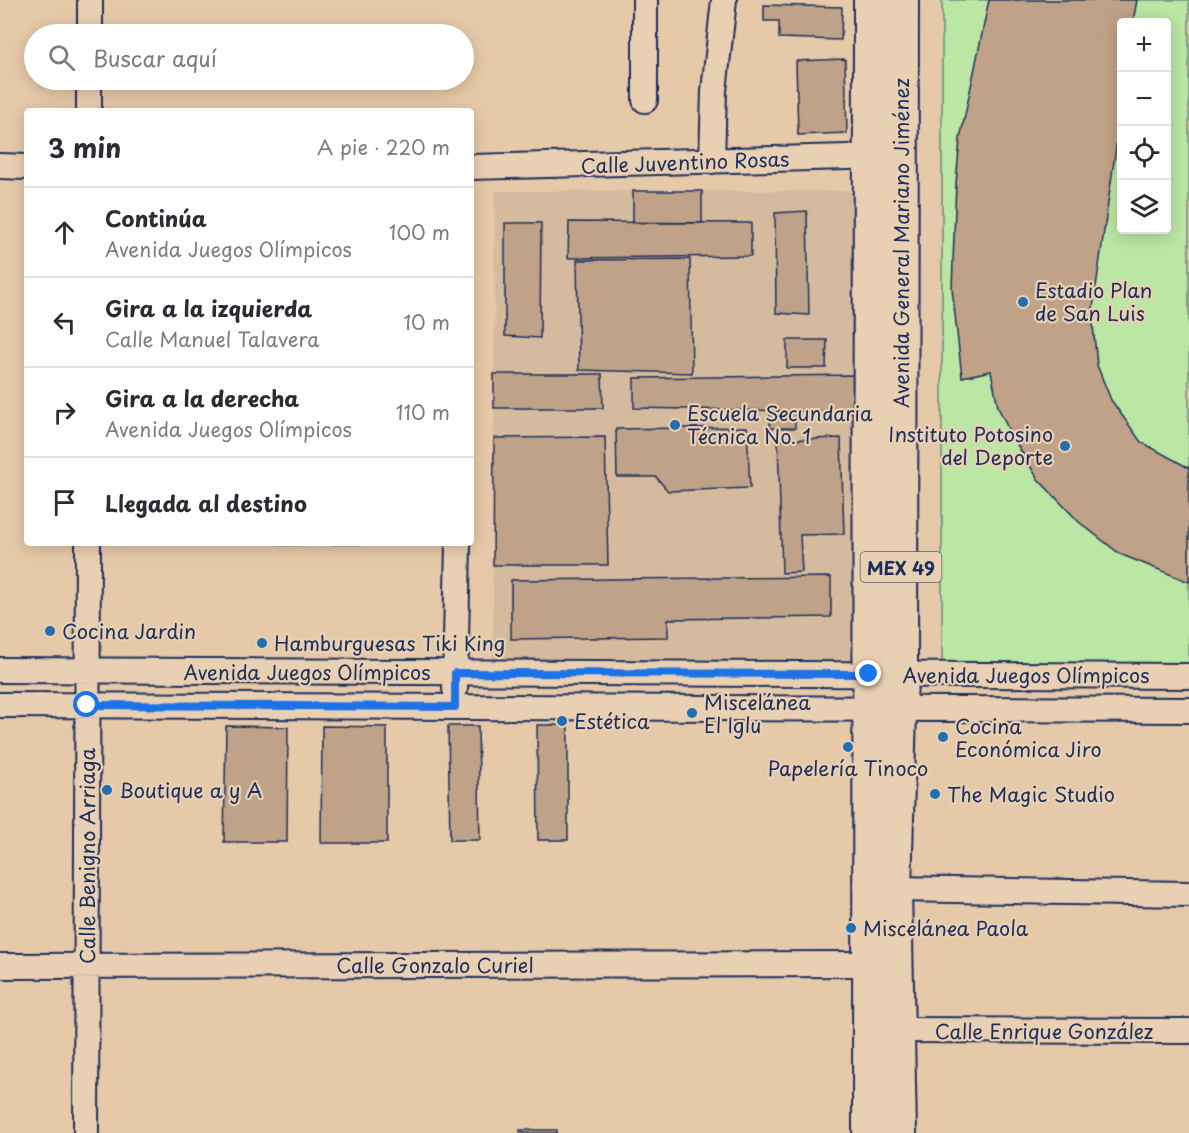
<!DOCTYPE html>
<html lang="es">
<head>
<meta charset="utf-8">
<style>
  body { margin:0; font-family:"Playpen Sans",sans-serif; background:#f2f2f3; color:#2b2b33 }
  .controls { position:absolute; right:18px; top:18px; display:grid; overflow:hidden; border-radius:6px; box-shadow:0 3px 15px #0003 }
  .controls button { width:54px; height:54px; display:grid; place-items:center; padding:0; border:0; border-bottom:2px solid #e1e1e2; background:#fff; color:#2b2b33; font:30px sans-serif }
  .stop { position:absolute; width:18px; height:18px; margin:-14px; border:4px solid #1a73e8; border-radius:50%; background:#fff }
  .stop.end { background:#1a73e8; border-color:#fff; box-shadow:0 2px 6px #0008 }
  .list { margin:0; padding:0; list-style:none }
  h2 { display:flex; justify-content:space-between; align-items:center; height:78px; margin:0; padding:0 24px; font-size:26px }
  h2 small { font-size:20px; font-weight:400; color:#7c7c81 }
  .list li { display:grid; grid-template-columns:39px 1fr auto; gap:18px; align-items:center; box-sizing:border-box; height:90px; padding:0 24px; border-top:2px solid #e1e1e2 }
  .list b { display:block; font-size:22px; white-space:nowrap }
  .list p { margin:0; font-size:20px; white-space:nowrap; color:#7c7c81 }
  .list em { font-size:20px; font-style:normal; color:#7c7c81 }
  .icon { flex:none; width:33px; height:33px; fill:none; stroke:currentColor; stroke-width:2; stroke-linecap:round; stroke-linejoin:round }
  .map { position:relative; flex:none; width:1189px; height:1133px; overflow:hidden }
  .search { position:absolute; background:#fff; box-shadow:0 3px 15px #0003; left:24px; top:24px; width:450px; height:66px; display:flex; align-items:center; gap:15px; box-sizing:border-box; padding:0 21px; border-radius:33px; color:#7c7c81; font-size:22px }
  .panel { position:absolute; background:#fff; box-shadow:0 3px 15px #0003; left:24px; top:108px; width:450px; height:438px; border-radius:6px }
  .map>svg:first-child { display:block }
</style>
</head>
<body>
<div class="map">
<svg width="1189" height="1133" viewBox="0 0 1189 1133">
  <rect width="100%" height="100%" fill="#e6c9a8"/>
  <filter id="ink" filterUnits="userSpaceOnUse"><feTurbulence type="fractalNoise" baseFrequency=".0167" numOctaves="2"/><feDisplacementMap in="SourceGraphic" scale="12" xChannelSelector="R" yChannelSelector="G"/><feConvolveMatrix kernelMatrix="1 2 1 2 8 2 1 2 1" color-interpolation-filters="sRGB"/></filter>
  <g filter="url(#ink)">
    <path fill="#d6ba9d" d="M 495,191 L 858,191 L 856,666 L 493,666 Z"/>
    <path fill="#bbe6a3" stroke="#6b8a80" stroke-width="1.5" fill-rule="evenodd" d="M 942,0 L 1189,0 L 1189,666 L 942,663 ZM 1122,22 L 1166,22 L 1166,230 L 1122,230 Z"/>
    <path fill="#bfa287" stroke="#1b2f5e" stroke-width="1.5" d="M 989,0 L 1137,0 L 1133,22 L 1122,22 L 1122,105 L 1092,315 L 1097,365 L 1111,400 L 1141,442 L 1189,468 L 1189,582 L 1120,554 L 1079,522 L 1038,479 L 1010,433 L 998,407 L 991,371 L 962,377 L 952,288 L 956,183 L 960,139 Z
      M 764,5 L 842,7 L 841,40 L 779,38 L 779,21 L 764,21 Z
      M 845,59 L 847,133 L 798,135 L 796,61 Z
      M 633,191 L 702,191 L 702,223 L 633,223 Z
      M 807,211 L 809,315 L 776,313 L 775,213 Z
      M 569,222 L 751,223 L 751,256 L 568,258 Z
      M 505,223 L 541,223 L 540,338 L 505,336 Z
      M 690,259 L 692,373 L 579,370 L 577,260 Z
      M 787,340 L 827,340 L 826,368 L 787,368 Z
      M 494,374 L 602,374 L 603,408 L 494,408 Z
      M 857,375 L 857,412 L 634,408 L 634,378 Z
      M 770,411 L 795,412 L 795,428 L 770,428 Z
      M 747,427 L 750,488 L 668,491 L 656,477 L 617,477 L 616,429 Z
      M 605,437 L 608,565 L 493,565 L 494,438 Z
      M 841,438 L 844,534 L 800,535 L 802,572 L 782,573 L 778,440 Z
      M 279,543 L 430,543 L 279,545 Z
      M 831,577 L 831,617 L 668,619 L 668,637 L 511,639 L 511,580 Z
      M 537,725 L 568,725 L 568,840 L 538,840 Z
      M 226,726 L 288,727 L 287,842 L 224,842 Z
      M 322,726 L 387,727 L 387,843 L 321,843 Z
      M 448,726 L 478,726 L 480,840 L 450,840 Z
      M 520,1130 L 557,1130 L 557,1133 L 520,1133 Z"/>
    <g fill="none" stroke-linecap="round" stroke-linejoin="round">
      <g stroke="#1b2f5e" stroke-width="28">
        <path id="minor" d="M 645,0 L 645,100
          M 90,34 L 90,0
          M 89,111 L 89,80
          M 712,161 L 714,91 L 724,0
          M 0,166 L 27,167
          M 471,167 L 885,156
          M 0,670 L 1189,676
          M 455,689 L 458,543
          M 0,705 L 1189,710
          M 895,889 L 1189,894
          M 0,966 L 869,964
          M 900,1030 L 1189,1031
          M 86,1133 L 88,543"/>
      </g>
      <g stroke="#1b2f5e" stroke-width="36">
        <path id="major" d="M 869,1133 L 870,0
          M 900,1133 L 895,889 L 901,675 L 902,0"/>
      </g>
      <use href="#minor" stroke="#ead0b2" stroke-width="24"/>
      <use href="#major" stroke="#ead0b2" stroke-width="32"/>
    </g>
  </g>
  <g fill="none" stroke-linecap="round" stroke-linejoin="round" filter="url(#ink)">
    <path stroke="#1a73e8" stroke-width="8" d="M 87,705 L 455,707 L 455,673 L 869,674"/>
  </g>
  <g fill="#1f6fb2" stroke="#ead0b2" stroke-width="2">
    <circle cx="1023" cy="302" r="6"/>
    <circle cx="675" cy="425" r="6"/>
    <circle cx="1065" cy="446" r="6"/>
    <circle cx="50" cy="631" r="6"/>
    <circle cx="262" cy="643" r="6"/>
    <circle cx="692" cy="713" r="6"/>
    <circle cx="562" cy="721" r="6"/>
    <circle cx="943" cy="737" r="6"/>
    <circle cx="848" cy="747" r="6"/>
    <circle cx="107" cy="790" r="6"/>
    <circle cx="935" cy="794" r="6"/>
    <circle cx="851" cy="928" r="6"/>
  </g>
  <g text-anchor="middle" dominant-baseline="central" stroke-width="4.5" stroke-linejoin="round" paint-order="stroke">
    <rect fill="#ead0b2" stroke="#595f77" stroke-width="1.5" x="860.5" y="552" width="81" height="30" rx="4.5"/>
    <g font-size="18" font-weight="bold" fill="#1b2f5e">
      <text x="901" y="567">MEX 49</text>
    </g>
    <g font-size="20" fill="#1b2f5e" stroke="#ead0b2">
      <text transform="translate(685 162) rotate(-2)">Calle Juventino Rosas</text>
      <text transform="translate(901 243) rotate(-90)">Avenida General Mariano Jiménez</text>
      <text x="307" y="672">Avenida Juegos Olímpicos</text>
      <text x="1026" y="675">Avenida Juegos Olímpicos</text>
      <text transform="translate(87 856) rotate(-90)">Calle Benigno Arriaga</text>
      <text x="435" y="965">Calle Gonzalo Curiel</text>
      <text x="1044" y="1031">Calle Enrique González</text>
    </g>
    <g font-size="20" fill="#1b2f5e" stroke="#ead0b2" text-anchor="start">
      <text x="1035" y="290">Estadio Plan<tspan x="1035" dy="23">de San Luis</tspan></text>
      <text x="687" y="413">Escuela Secundaria<tspan x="687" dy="23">Técnica No. 1</tspan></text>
      <text x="1053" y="434" text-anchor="end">Instituto Potosino<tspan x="1053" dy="23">del Deporte</tspan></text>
      <text x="62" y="631">Cocina Jardin</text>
      <text x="274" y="643">Hamburguesas Tiki King</text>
      <text x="704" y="702">Miscelánea<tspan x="704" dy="23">El Iglu</tspan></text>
      <text x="574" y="721">Estética</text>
      <text x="955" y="726">Cocina<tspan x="955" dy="23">Económica Jiro</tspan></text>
      <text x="848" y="768" text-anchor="middle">Papelería Tinoco</text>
      <text x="119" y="790">Boutique a y A</text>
      <text x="947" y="794">The Magic Studio</text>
      <text x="863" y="928">Miscelánea Paola</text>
    </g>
  </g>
</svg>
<div class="controls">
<button>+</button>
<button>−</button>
<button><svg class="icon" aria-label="locate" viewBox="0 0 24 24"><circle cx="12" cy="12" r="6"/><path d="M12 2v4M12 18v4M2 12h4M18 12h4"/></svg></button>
<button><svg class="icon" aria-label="layers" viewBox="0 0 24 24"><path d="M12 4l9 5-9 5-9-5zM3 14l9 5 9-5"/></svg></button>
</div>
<div class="stop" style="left:87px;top:705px"></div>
<div class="stop end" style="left:869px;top:674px"></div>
<div class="search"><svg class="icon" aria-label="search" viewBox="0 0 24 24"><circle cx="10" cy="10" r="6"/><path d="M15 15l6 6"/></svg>Buscar aquí</div>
<section class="panel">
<h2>3 min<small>A pie · 220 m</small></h2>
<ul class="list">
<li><svg class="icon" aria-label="ahead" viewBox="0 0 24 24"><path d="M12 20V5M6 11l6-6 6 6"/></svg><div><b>Continúa</b><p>Avenida Juegos Olímpicos</p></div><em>100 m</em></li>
<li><svg class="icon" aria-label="left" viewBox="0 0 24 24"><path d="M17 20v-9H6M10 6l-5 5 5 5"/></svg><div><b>Gira a la izquierda</b><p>Calle Manuel Talavera</p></div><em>10 m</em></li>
<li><svg class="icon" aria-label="right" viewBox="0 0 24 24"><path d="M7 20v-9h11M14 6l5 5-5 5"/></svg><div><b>Gira a la derecha</b><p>Avenida Juegos Olímpicos</p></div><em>110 m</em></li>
<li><svg class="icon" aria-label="arrive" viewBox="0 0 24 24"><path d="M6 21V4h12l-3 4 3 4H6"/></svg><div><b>Llegada al destino</b></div></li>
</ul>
</section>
</div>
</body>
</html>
